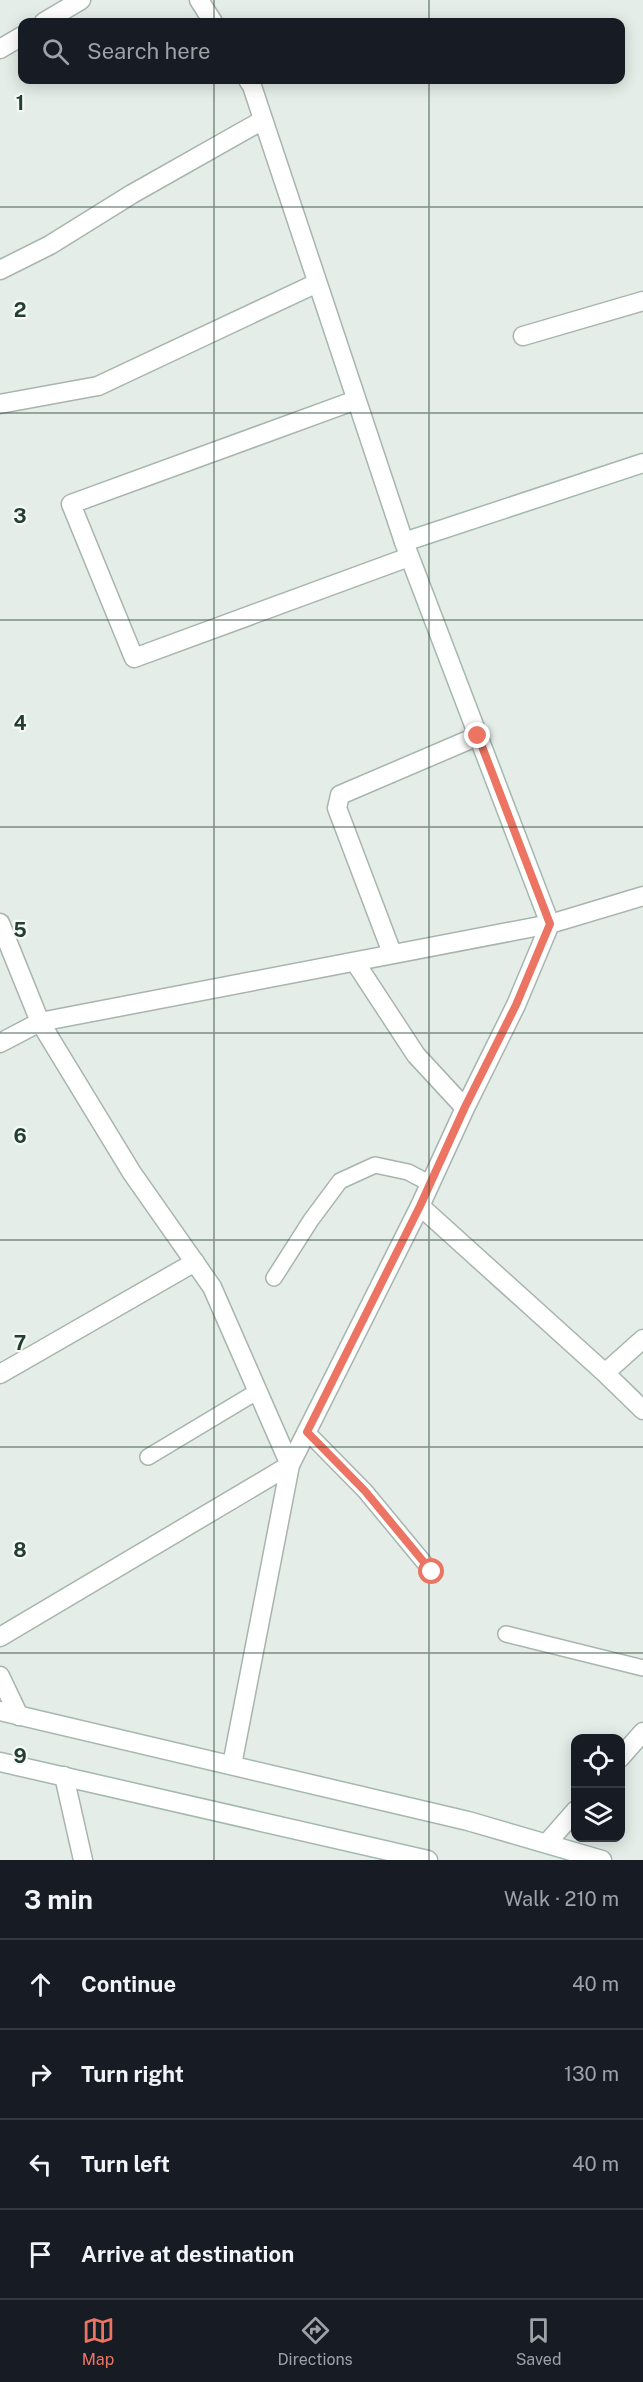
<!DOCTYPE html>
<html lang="en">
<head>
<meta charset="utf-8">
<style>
  body { margin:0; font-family:"Public Sans",sans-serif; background:#20242c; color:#f1f3f6 }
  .controls { position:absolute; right:18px; bottom:18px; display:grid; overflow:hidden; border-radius:12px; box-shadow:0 3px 15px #0003 }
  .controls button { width:54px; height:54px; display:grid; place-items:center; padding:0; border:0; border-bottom:2px solid #363941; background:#171b24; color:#f1f3f6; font:30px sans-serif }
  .stop { position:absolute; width:18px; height:18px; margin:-14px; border:4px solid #ec7463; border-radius:50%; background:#fff }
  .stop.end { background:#ec7463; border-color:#fff; box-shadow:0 2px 6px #0008 }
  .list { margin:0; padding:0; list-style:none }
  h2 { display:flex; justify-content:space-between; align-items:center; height:78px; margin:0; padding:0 24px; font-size:26px }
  h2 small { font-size:20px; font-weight:400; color:#9ea1a6 }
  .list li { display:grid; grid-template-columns:39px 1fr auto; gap:18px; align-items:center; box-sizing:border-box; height:90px; padding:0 24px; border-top:2px solid #363941 }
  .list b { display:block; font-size:22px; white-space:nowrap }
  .list em { font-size:20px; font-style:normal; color:#9ea1a6 }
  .icon { flex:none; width:33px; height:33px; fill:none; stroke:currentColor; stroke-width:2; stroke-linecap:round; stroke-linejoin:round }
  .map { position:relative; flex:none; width:643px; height:1860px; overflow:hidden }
  .search { position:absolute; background:#171b24; box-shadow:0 3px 15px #0003; left:18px; right:18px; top:18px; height:66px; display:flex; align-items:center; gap:15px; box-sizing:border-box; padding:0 21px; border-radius:12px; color:#9ea1a6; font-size:22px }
  .sheet { height:438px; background:#171b24 }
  nav { display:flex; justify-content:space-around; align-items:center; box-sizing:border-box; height:84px; border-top:2px solid #363941; background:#171b24; font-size:16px; color:#9ea1a6 }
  nav a { display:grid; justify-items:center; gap:3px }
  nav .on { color:#ec7463 }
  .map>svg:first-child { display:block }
</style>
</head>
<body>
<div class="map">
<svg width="643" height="1860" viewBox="0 0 643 1860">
  <rect width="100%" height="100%" fill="#e4ede8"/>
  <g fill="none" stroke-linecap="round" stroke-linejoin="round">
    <g stroke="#a7b5ae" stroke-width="18">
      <path id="lane" d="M 274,1278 L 311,1220 L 340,1181 L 375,1165 L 408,1172 L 429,1183
        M 307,1432 L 365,1491 L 432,1572
        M 148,1457 L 258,1391
        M 506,1634 L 643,1668"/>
    </g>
    <g stroke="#a7b5ae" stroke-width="21">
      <path id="street" d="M 199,0 L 213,22
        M 44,22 L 81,0
        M 0,49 L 22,36
        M 248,80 L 252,86 L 404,542
        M 0,270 L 50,245 L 132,194 L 263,120
        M 523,336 L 643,301
        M 356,400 L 71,504 L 134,658 L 409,557
        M 0,404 L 98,386 L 317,283
        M 0,923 L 40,1022 L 132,1173 L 212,1287 L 290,1465 L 0,1637
        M 392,953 L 337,808 L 340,795 L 478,736
        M 355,962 L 416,1055 L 465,1108 L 420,1206
        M 0,1043 L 40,1022 L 550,924 L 643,896
        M 465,1108 L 516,1005 L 550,924
        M 605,1373 L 643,1339
        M 0,1374 L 195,1262
        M 0,1676 L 19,1716
        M 620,1758 L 643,1732
        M 232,1765 L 290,1465 L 420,1206 L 605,1373 L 643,1410
        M 64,1776 L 83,1860
        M 547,1843 L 576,1810"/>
    </g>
    <g stroke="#a3b8ae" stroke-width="21">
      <path id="secondary" d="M 550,924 L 404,542 L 643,463
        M 0,1711 L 468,1821 L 602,1860
        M 0,1762 L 428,1860"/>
    </g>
    <use href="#lane" stroke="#fff" stroke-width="15"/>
    <use href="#street" stroke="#fff" stroke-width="18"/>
    <use href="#secondary" stroke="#fff" stroke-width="18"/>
  </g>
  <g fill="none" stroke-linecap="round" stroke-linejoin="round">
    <path stroke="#ec7463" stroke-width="8" d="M 432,1572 L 365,1491 L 307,1432 L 420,1206 L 465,1107 L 516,1005 L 550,924 L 478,736"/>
  </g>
  <path fill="none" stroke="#243e34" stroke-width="1.5" stroke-opacity="0.55" d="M 214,0 L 214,22M 429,0 L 429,22M 214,80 L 214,1860M 429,80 L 429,1860M 0,207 L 643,207M 0,413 L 643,413M 0,620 L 643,620M 0,827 L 643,827M 0,1033 L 643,1033M 0,1240 L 643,1240M 0,1447 L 643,1447M 0,1653 L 643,1653"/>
  <g font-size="20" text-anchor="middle" font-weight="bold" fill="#243e34" stroke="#f5f9f6" stroke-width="4.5" stroke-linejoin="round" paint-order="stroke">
    <text x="20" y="110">1</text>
    <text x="20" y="317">2</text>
    <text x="20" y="523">3</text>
    <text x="20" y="730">4</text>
    <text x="20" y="937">5</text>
    <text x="20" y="1143">6</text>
    <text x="20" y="1350">7</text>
    <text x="20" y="1557">8</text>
    <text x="20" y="1763">9</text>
  </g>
</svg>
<div class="controls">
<button><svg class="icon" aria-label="locate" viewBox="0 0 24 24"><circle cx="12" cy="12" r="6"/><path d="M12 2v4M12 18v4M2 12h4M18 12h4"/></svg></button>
<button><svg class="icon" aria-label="layers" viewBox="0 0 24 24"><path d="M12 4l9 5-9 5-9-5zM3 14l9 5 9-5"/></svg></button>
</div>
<div class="stop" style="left:432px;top:1572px"></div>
<div class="stop end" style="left:478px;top:736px"></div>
<div class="search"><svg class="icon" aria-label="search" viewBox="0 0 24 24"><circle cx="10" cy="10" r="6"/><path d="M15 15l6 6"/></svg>Search here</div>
</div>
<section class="sheet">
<h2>3 min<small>Walk · 210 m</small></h2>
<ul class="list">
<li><svg class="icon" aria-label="ahead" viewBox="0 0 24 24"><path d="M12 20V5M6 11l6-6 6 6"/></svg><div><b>Continue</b></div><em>40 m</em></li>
<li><svg class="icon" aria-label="right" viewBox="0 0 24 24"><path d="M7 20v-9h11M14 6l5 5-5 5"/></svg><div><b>Turn right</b></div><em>130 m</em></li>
<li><svg class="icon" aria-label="left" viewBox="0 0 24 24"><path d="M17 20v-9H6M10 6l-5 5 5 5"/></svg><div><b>Turn left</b></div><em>40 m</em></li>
<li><svg class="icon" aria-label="arrive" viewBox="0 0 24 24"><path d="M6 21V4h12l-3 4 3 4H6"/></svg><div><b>Arrive at destination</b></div></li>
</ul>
</section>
<nav>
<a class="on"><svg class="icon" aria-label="map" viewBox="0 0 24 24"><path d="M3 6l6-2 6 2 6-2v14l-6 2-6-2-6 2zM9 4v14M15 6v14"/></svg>Map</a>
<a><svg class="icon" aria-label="directions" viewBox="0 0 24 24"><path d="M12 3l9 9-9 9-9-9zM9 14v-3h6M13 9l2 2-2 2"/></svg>Directions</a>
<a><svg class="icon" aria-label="saved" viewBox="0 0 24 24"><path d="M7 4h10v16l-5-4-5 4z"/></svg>Saved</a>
</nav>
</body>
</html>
